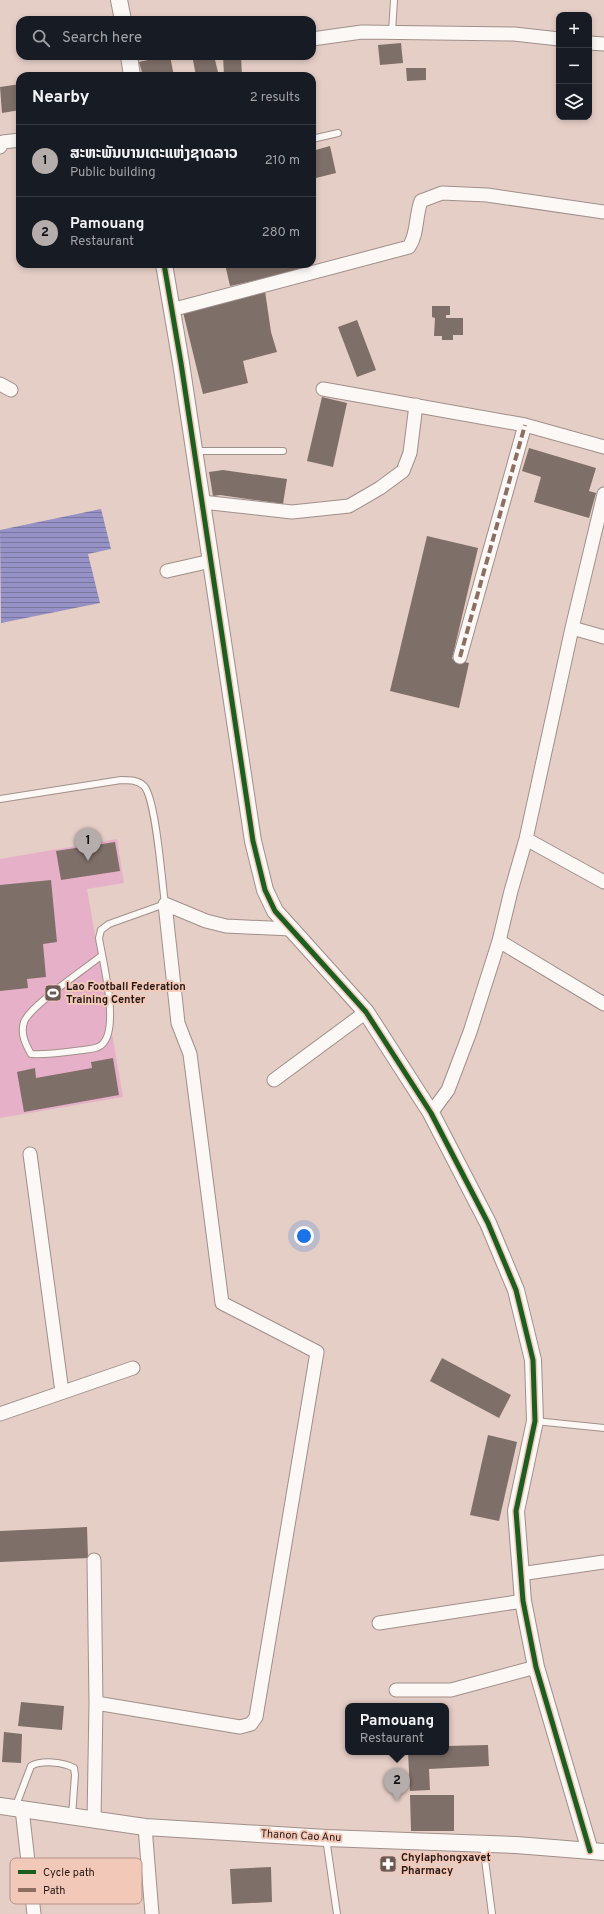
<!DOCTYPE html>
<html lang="en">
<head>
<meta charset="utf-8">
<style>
  body { margin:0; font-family:Overpass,"Noto Sans Lao",sans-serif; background:#20242c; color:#f1f3f6 }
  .controls { position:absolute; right:12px; top:12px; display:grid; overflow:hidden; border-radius:8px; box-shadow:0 2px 6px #0003 }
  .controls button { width:36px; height:36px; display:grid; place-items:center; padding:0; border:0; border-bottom:1px solid #363941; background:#171b24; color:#f1f3f6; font:20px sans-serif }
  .you { position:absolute; left:304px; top:1236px; width:14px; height:14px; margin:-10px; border:3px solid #fff; border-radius:50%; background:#1a73e8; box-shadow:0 0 0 6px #1a73e833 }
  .badge { display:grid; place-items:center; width:26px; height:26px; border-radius:50%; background:#b4adac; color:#111; font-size:13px; font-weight:700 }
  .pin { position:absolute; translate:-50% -33px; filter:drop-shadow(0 1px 2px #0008) }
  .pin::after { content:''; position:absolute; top:21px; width:14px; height:12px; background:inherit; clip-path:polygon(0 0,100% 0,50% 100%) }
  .popup { position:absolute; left:345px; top:1703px; width:104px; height:52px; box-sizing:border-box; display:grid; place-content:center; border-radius:8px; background:#171b24; filter:drop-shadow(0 1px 3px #0005); font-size:13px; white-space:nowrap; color:#9ea1a6 }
  .popup b { font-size:15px; color:#f1f3f6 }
  .popup::after { content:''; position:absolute; left:50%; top:100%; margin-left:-8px; border:8px solid transparent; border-top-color:#171b24 }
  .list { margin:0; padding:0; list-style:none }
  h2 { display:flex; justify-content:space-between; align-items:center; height:52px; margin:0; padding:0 16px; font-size:17px }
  h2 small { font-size:13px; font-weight:400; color:#9ea1a6 }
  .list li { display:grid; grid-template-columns:26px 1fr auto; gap:12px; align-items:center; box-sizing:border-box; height:72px; padding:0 16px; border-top:1px solid #363941 }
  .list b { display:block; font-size:15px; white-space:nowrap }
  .list p { margin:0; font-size:13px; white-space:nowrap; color:#9ea1a6 }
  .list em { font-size:13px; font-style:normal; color:#9ea1a6 }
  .icon { flex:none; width:22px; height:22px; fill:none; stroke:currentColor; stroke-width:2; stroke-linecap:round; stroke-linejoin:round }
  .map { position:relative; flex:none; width:604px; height:1914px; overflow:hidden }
  .search { position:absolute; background:#171b24; box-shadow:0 2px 6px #0003; left:16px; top:16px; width:300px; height:44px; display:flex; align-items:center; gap:10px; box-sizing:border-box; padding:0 14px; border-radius:12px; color:#9ea1a6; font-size:15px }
  .panel { position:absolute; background:#171b24; box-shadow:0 2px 6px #0003; left:16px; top:72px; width:300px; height:196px; border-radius:12px }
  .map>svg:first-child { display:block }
</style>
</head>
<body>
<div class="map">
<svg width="604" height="1914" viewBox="0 0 604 1914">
  <defs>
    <pattern id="water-rules" width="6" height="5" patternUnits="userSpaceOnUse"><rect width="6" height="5" fill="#9692c5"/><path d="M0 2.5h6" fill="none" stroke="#7a769f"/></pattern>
  </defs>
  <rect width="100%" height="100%" fill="#e5cec6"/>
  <path fill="#e6b0c9" d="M 117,839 L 124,883 L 87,889 L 123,1097 L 0,1118 L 0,859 Z"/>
  <path fill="url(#water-rules)" d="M 101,509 L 111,549 L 88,554 L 100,603 L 1,623 L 0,530 Z"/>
  <path fill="#7e6f68" d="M 401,43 L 403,63 L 380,65 L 378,45 Z
    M 166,56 L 170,56 L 174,76 L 143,76 L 139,62 Z
    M 214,56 L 219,76 L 196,76 L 193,60 Z
    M 223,56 L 241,56 L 242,76 L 224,76 Z
    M 406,68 L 426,68 L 426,80 L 407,81 Z
    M 20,84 L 20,110 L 2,113 L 0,87 Z
    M 330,146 L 336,173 L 312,179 L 312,151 Z
    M 225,264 L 299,264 L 301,270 L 230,286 Z
    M 265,291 L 271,332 L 277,352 L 243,361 L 248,383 L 203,394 L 183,312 Z
    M 432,306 L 450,306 L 450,315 L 446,315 L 446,318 L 463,318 L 463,335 L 453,335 L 453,340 L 442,340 L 442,336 L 434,336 L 435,318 L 432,317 Z
    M 357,320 L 376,370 L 357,377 L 338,327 Z
    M 322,397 L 347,403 L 333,467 L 307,461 Z
    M 529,448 L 596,468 L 589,491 L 596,493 L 589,518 L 534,502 L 541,477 L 522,471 Z
    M 223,470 L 287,479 L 283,504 L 220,495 L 213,496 L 209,472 Z
    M 427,536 L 478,548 L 452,659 L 469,663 L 459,708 L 390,691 Z
    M 115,842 L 120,871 L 61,880 L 56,851 Z
    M 51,880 L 57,942 L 43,944 L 46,977 L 27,979 L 28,988 L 0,991 L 0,885 Z
    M 113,1058 L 119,1095 L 24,1112 L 17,1072 L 35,1068 L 36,1078 L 92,1068 L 91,1062 Z
    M 442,1358 L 511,1395 L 499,1418 L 430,1381 Z
    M 488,1435 L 517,1442 L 499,1521 L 470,1515 Z
    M 87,1527 L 88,1558 L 0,1562 L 0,1531 Z
    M 21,1702 L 64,1706 L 62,1730 L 18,1726 Z
    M 4,1732 L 22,1734 L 21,1763 L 2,1762 Z
    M 488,1745 L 489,1766 L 429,1769 L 430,1790 L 410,1791 L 408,1752 L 446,1752 L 446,1746 Z
    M 410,1795 L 454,1795 L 454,1831 L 411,1831 Z
    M 271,1867 L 272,1902 L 232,1904 L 230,1869 Z"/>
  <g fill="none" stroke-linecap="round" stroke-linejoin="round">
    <g stroke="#a18f8a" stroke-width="8">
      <path id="service" d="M 392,32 L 394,0
        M 312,139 L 338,133
        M 196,451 L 283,451
        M 0,799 L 121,780 C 130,780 138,780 144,786 C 156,799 162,883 165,904 L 109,924 L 101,930 L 99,938 C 102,959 123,1037 98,1047 C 94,1049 88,1049 83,1050 C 66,1052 49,1055 31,1054 C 26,1045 20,1034 24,1022 C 30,1006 85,969 101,956
        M 535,1421 L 604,1428
        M 15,1808 L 31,1766 C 42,1760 63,1762 74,1768 L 75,1775 L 72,1816
        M 326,1838 L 337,1914
        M 483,1844 L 492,1914"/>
    </g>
    <g stroke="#a18f8a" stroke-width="15">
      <path id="minor" d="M 312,39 L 362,32 L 514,34 L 559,39
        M 589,43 L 604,44
        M 0,147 L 3,142 L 20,140
        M 171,310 L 409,247 C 418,233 415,218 421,201 L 442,193 L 487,195 L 604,212
        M 0,384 L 11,390
        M 323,389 L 525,425 L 604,447
        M 202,502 L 292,512 L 349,506 L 380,488 L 403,471 L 410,453 L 416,405
        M 167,571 L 211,561
        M 572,628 L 604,637
        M 460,657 L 525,425
        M 526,839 L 604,882
        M 499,941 L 604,1004
        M 274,1080 L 366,1012
        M 431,1113 L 448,1090 L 470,1032 L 499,941 L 511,891 L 526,839 L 572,628 L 604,494
        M 30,1154 L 62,1392
        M 0,1414 L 133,1368
        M 94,1560 L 96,1703 L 94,1820
        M 520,1574 L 604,1562
        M 379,1623 L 523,1601
        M 396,1690 L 451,1690 L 536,1667
        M 96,1703 L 240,1727 L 251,1724 L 256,1717 L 317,1352 L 222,1303 L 190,1054 L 178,1023 L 165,904 L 206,921 L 226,926 L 291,929
        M 22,1809 L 34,1914
        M 145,1827 L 152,1914"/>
    </g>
    <g stroke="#a18f8a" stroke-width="18">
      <path id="tertiary" d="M 119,0 L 123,20
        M 129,56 L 132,76
        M 164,264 L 181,363 L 253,841 L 265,890 L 275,911 L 366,1012 L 431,1113 L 488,1223 L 516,1290 L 533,1360 L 535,1421 L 516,1511 L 523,1601 L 536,1667 L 590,1851
        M 0,1806 L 145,1827 L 326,1838 L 516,1845 L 604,1852"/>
    </g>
    <use href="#service" stroke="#fbf8f6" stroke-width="6"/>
    <use href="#minor" stroke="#fbf8f6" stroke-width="13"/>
    <use href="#tertiary" stroke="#fbf8f6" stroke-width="16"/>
    <path stroke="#8d6e63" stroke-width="4" stroke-dasharray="8 4" stroke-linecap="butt" d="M 460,657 L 525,425"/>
    <g stroke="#f2c8b9" stroke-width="8">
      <path id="cycleway" d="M 164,264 L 181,363 L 253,841 L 265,890 L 275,911 L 366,1012 L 431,1113 L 488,1223 L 516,1290 L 533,1360 L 535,1421 L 516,1511 L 523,1601 L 536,1667 L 590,1851"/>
    </g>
    <use href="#cycleway" stroke="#1b5e20" stroke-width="5"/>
  </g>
  <defs>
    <g id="stadium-square" transform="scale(0.9)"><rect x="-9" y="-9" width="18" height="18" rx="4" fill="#6a5852" stroke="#f2c8b9"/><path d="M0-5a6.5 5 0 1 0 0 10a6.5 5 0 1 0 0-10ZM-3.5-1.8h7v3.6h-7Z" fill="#fff"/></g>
    <g id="pharmacy-square" transform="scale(0.9)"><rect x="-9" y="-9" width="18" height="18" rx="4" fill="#6a5852" stroke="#f2c8b9"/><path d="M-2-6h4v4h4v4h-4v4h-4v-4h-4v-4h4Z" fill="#fff"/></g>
  </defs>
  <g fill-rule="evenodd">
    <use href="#stadium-square" x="53" y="993"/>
    <use href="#pharmacy-square" x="388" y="1864"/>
  </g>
  <g text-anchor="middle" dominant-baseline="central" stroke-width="4" stroke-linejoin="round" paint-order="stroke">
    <g font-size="11" font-weight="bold" fill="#281914" stroke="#f2c8b9" text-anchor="start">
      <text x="66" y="987">Lao Football Federation<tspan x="66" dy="13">Training Center</tspan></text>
      <text x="401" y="1858">Chylaphongxavet<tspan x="401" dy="13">Pharmacy</tspan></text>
    </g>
    <g font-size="11" fill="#281914" stroke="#f2c8b9">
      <text transform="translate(301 1836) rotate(3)">Thanon Cao Anu</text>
    </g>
  </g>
  <rect x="10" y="1858" width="132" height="46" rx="6" fill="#f2c8b9" stroke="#b59488" stroke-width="1"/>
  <rect x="18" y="1870" width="18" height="4" fill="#1b5e20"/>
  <rect x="18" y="1888" width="18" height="4" fill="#8d6e63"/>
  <g font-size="11" fill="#281914">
    <text x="43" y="1876">Cycle path</text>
    <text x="43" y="1894">Path</text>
  </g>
</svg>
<div class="controls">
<button>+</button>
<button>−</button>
<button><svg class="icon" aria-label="layers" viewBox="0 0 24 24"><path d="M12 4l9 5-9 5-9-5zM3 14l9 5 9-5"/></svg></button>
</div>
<div class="you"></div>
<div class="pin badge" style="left:88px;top:861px">1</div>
<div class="pin badge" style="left:397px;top:1801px">2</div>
<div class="popup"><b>Pamouang</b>Restaurant</div>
<div class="search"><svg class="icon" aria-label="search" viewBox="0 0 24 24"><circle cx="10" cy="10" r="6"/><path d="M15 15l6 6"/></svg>Search here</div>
<section class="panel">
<h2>Nearby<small>2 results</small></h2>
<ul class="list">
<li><span class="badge">1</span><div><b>ສະຫະພັນບານເຕະແຫ່ງຊາດລາວ</b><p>Public building</p></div><em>210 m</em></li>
<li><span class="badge">2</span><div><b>Pamouang</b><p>Restaurant</p></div><em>280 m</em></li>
</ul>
</section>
</div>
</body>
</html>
